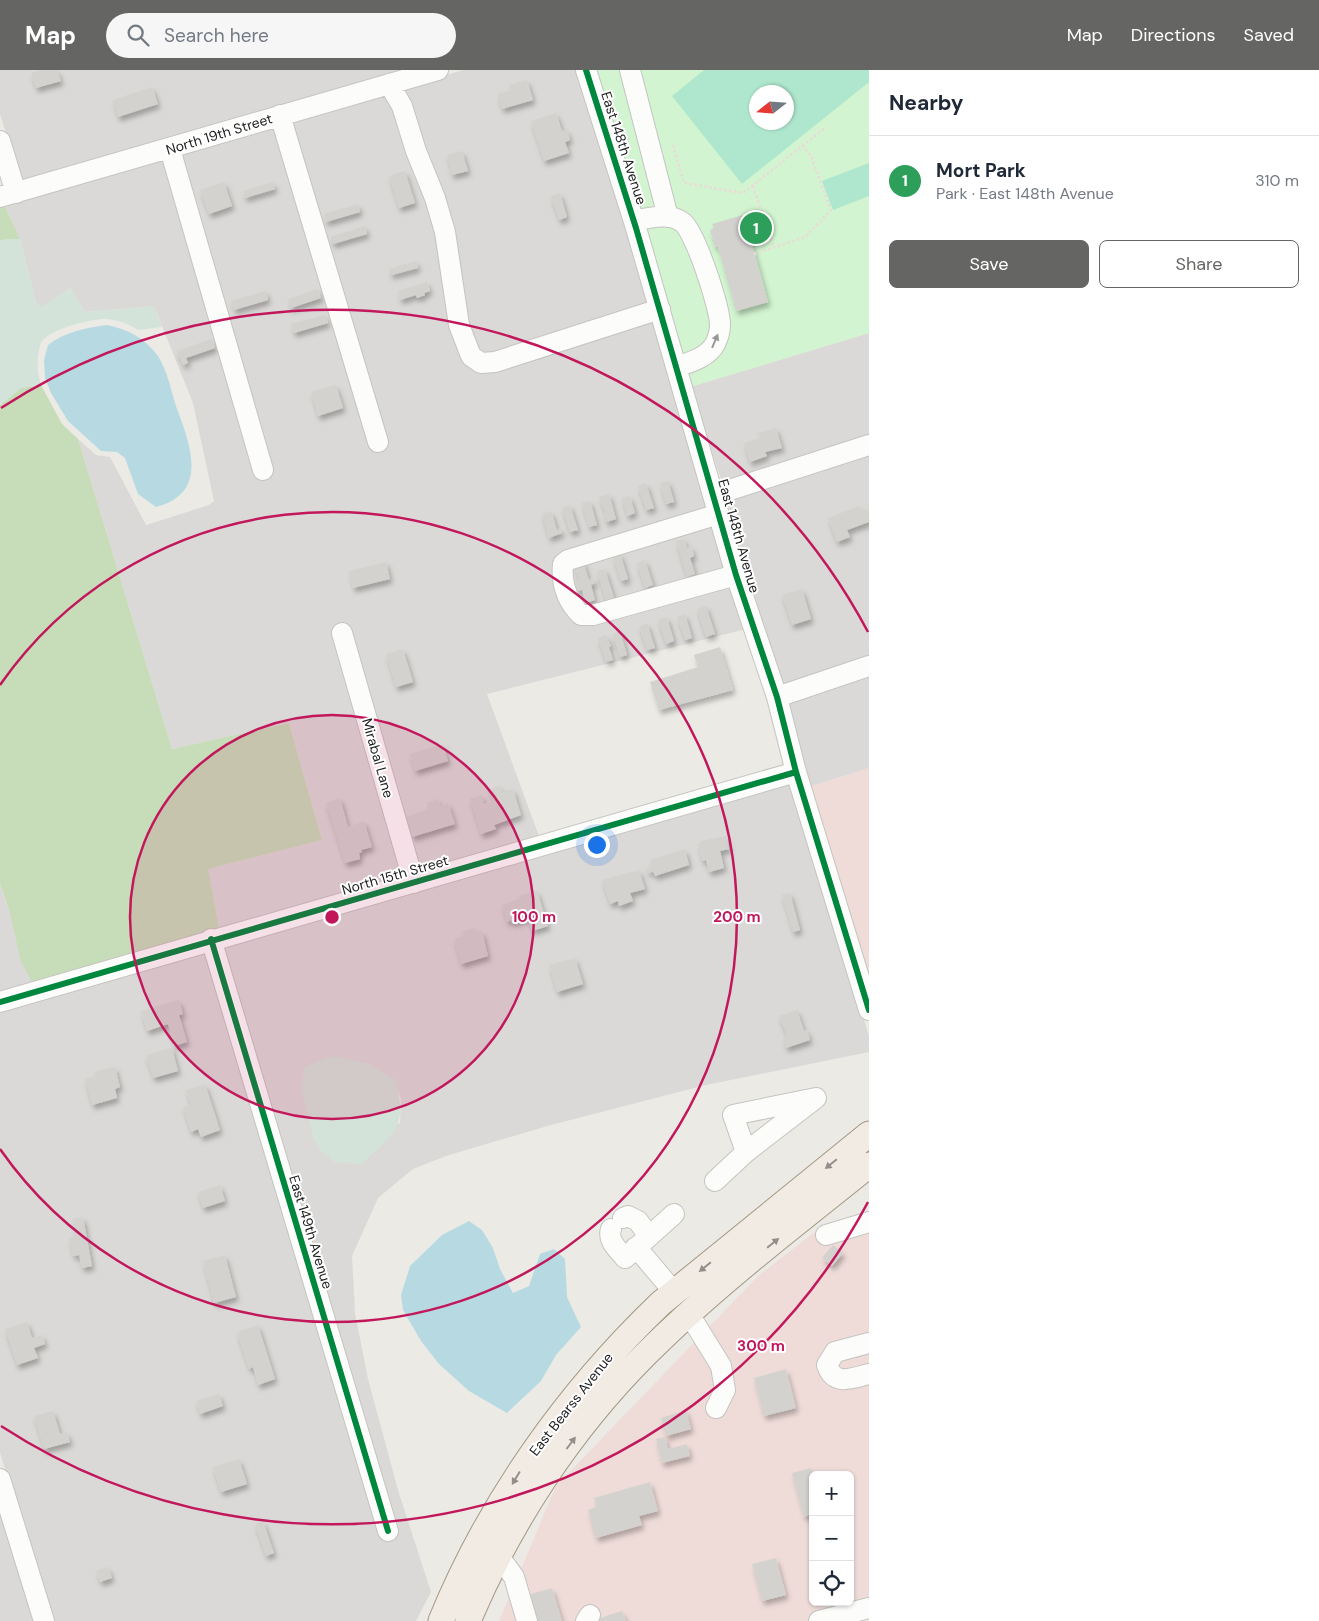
<!DOCTYPE html>
<html lang="en">
<head>
<meta charset="utf-8">
<style>
  body { margin:0; font-family:"DM Sans",sans-serif; background:#f6f6f7; color:#1f2937 }
  .controls { position:absolute; right:15px; bottom:15px; display:grid; overflow:hidden; border-radius:8px; box-shadow:0 1px 4px #0004 }
  .controls button { width:45px; height:45px; display:grid; place-items:center; padding:0; border:0; border-bottom:1px solid #e0e1e3; background:#fff; color:#1f2937; font:25px sans-serif }
  .compass { position:absolute; left:749px; top:15px; width:45px; height:45px; border-radius:50%; background:#fff; box-shadow:0 1px 4px #0004; rotate:253deg }
  .you { position:absolute; left:596px; top:774px; width:18px; height:18px; margin:-12px; border:4px solid #fff; border-radius:50%; background:#1a73e8; box-shadow:0 0 0 8px #1a73e833 }
  .badge { display:grid; place-items:center; width:32px; height:32px; border-radius:50%; background:#656563; color:#fff; font-size:16px; font-weight:700 }
  .pin { position:absolute; translate:-50% -50%; border:2px solid #fff; box-shadow:0 1px 5px #0006 }
  .list { margin:0; padding:0; list-style:none }
  h2 { display:flex; justify-content:space-between; align-items:center; height:65px; margin:0; padding:0 20px; font-size:21px }
  h2 small { font-size:16px; font-weight:400; color:#747a83 }
  .list li { display:grid; grid-template-columns:32px 1fr auto; gap:15px; align-items:center; box-sizing:border-box; height:90px; padding:0 20px; border-top:1px solid #e0e1e3 }
  .list b { display:block; font-size:19px; white-space:nowrap }
  .list p { margin:0; font-size:16px; white-space:nowrap; color:#747a83 }
  .list em { font-size:16px; font-style:normal; color:#747a83 }
  .actions { display:flex; gap:10px; padding:15px 20px }
  .actions a { flex:1; padding:11px 0; border:1px solid #656563; border-radius:8px; text-align:center; font-size:18px; color:#656563 }
  .actions .main { background:#656563; color:#fff }
  .icon { flex:none; width:28px; height:28px; fill:none; stroke:currentColor; stroke-width:2; stroke-linecap:round; stroke-linejoin:round }
  .map { position:relative; flex:none; width:869px; height:1551px; overflow:hidden }
  header { display:flex; align-items:center; gap:30px; box-sizing:border-box; height:70px; padding:0 25px; background:#656563; color:#fff }
  header strong { font-size:24px }
  nav { display:flex; gap:28px; margin-inline-start:auto; font-size:18px }
  .search { width:350px; height:45px; background:#f6f6f7; display:flex; align-items:center; gap:12px; box-sizing:border-box; padding:0 18px; border-radius:28px; color:#747a83; font-size:19px }
  main { display:flex }
  aside { flex:1; background:#fff }
  .map>svg:first-child { display:block }
</style>
</head>
<body>
<header>
<strong>Map</strong>
<div class="search"><svg class="icon" aria-label="search" viewBox="0 0 24 24"><circle cx="10" cy="10" r="6"/><path d="M15 15l6 6"/></svg>Search here</div>
<nav><a>Map</a><a>Directions</a><a>Saved</a></nav>
</header>
<main>
<div class="map">
<svg width="869" height="1551" viewBox="0 0 869 1551">
  <defs>
    <filter id="shadow"><feDropShadow dx="2.5" dy="4.5" stdDeviation="2.5" flood-color="#0004"/></filter>
  </defs>
  <rect width="100%" height="100%" fill="#eceae5"/>
  <path fill="#dbd9d7" fill-rule="evenodd" d="M 0,0 L 412,0 L 395,5 L 393,2 L 22,114 L 0,44 Z
    M 463,0 L 578,0 L 629,161 L 731,514 L 746,559 L 487,624 L 540,769 L 419,804 L 347,555 L 332,559 L 404,809 L 0,924 L 0,813 L 10,843 L 219,857 L 207,799 L 322,770 L 289,653 L 172,679 L 78,369 L 96,385 L 110,387 L 146,455 L 209,435 L 214,431 L 193,333 L 154,236 L 85,242 L 70,218 L 42,238 L 36,232 L 20,169 L 4,134 Z
    M 869,263 L 869,366 L 723,415 L 690,317 Z
    M 869,381 L 869,588 L 782,618 L 726,429 Z
    M 869,603 L 869,698 L 809,717 L 786,631 Z
    M 791,711 L 869,966 L 869,982 L 706,1015 L 551,1055 L 446,1086 L 413,1099 L 378,1128 L 352,1186 L 355,1243 L 368,1309 L 398,1420 L 431,1522 L 416,1551 L 53,1551 L 0,1383 L 0,939 L 206,878 L 382,1470 L 397,1465 L 221,874 ZM 366,993 L 394,1010 L 401,1029 L 400,1053 L 314,1068 L 310,1048 Z
    M 0,1436 L 36,1551 L 0,1551 Z"/>
  <path fill="#efdcd9" fill-rule="evenodd" d="M 869,698 L 869,906 L 809,717 Z
    M 869,1159 L 869,1529 L 810,1551 L 499,1551 L 556,1416 L 758,1206 L 816,1161 L 820,1174 ZM 813,1405 L 850,1405 L 850,1532 L 813,1532 Z"/>
  <path fill="#c7dcb8" d="M 4,134 L 20,169 L 0,170 L 0,135 Z
    M 41,315 L 62,354 L 78,369 L 172,679 L 289,653 L 322,770 L 208,799 L 219,858 L 32,912 L 21,892 L 10,843 L 0,813 L 0,335 L 21,318 Z"/>
  <path fill="#d3e3d9" d="M 20,169 L 36,232 L 42,237 L 70,218 L 85,242 L 154,236 L 162,257 L 138,260 C 129,254 116,249 105,249 C 91,249 48,259 41,273 C 36,286 37,303 41,315 L 21,318 L 0,335 L 0,170 Z
    M 332,986 L 366,993 L 395,1010 C 409,1057 394,1064 361,1094 L 335,1092 L 321,1081 L 314,1068 L 302,1022 L 304,997 Z"/>
  <path fill="#d2f4d0" fill-rule="evenodd" d="M 595,0 L 869,0 L 869,263 L 690,317 ZM 756,22 L 786,22 L 786,52 L 756,52 Z"/>
  <path fill="#aee7cd" fill-rule="evenodd" d="M 704,0 L 869,0 L 869,12 L 742,114 L 672,26 ZM 756,22 L 786,22 L 786,52 L 756,52 Z
    M 869,93 L 869,126 L 833,140 L 822,111 Z"/>
  <path fill="#b7dae2" d="M 107,255 C 127,259 145,268 158,286 C 167,300 171,320 176,336 C 190,374 210,423 156,437 L 138,424 L 125,388 L 117,382 L 101,381 L 68,351 L 51,323 L 45,308 L 44,290 L 48,275 C 65,262 85,258 107,255 Z
    M 469,1151 L 482,1160 L 493,1178 L 500,1199 L 513,1223 L 529,1216 L 540,1184 L 554,1179 L 565,1189 L 567,1227 L 581,1257 L 556,1285 L 541,1311 L 507,1343 L 469,1321 L 439,1294 L 421,1271 L 403,1240 L 401,1225 L 410,1196 L 442,1165 Z"/>
  <path fill="#d4d2ce" filter="url(#shadow)" d="M 42,0 L 57,0 L 61,11 L 36,18 L 31,3 Z
    M 527,10 L 533,30 L 502,39 L 498,24 L 511,20 L 509,15 Z
    M 152,17 L 158,34 L 118,47 L 113,30 Z
    M 556,43 L 562,61 L 567,60 L 570,70 L 565,72 L 569,83 L 544,91 L 531,51 Z
    M 462,81 L 468,101 L 452,105 L 447,85 Z
    M 405,101 L 415,133 L 399,138 L 389,106 Z
    M 224,112 L 232,136 L 209,144 L 200,120 Z
    M 273,112 L 275,119 L 245,128 L 243,121 Z
    M 560,123 L 567,147 L 559,150 L 551,126 Z
    M 358,134 L 360,142 L 326,152 L 324,144 Z
    M 743,145 L 744,150 L 748,149 L 753,166 L 750,167 L 768,232 L 736,241 L 718,177 L 715,177 L 710,160 L 714,158 L 712,154 Z
    M 365,156 L 367,164 L 333,174 L 330,167 Z
    M 416,191 L 418,198 L 391,205 L 389,199 Z
    M 427,212 L 430,221 L 424,223 L 425,225 L 417,228 L 416,225 L 400,230 L 398,221 Z
    M 318,219 L 321,228 L 291,238 L 288,229 Z
    M 266,221 L 268,230 L 234,240 L 231,231 Z
    M 325,245 L 328,253 L 294,263 L 291,254 Z
    M 212,269 L 215,278 L 186,288 L 188,293 L 183,295 L 177,281 Z
    M 336,315 L 343,338 L 318,346 L 311,322 Z
    M 776,358 L 782,378 L 765,382 L 767,386 L 750,392 L 744,373 L 760,368 L 758,363 Z
    M 668,411 L 674,432 L 666,434 L 660,413 Z
    M 646,413 L 654,438 L 646,440 L 638,416 Z
    M 609,424 L 616,449 L 606,452 L 604,443 L 605,442 L 599,427 Z
    M 630,426 L 635,443 L 627,446 L 622,428 Z
    M 590,431 L 597,455 L 589,457 L 582,433 Z
    M 570,435 L 578,460 L 570,462 L 562,438 Z
    M 859,436 L 861,441 L 868,439 L 869,452 L 847,460 L 850,467 L 837,472 L 828,448 Z
    M 551,441 L 557,460 L 561,458 L 562,463 L 549,468 L 542,444 Z
    M 684,469 L 687,478 L 691,476 L 694,486 L 690,488 L 695,504 L 687,507 L 676,471 Z
    M 620,483 L 628,509 L 621,511 L 613,486 Z
    M 645,490 L 653,515 L 645,518 L 637,493 Z
    M 583,491 L 589,510 L 593,508 L 595,513 L 591,515 L 595,530 L 586,533 L 582,520 L 577,521 L 575,513 L 579,511 L 574,494 Z
    M 386,492 L 390,509 L 353,518 L 349,501 Z
    M 605,499 L 614,528 L 606,531 L 597,501 Z
    M 802,519 L 811,549 L 792,555 L 782,525 Z
    M 706,536 L 715,564 L 706,567 L 697,539 Z
    M 685,544 L 692,568 L 685,570 L 677,547 Z
    M 667,547 L 674,571 L 666,574 L 658,550 Z
    M 647,553 L 655,578 L 647,580 L 639,556 Z
    M 620,561 L 627,585 L 620,587 L 613,564 Z
    M 606,565 L 611,576 L 609,577 L 613,590 L 606,592 L 598,568 Z
    M 720,577 L 733,620 L 659,640 L 650,612 L 698,597 L 694,585 Z
    M 403,579 L 413,612 L 396,617 L 386,584 Z
    M 443,674 L 448,691 L 415,701 L 410,684 Z
    M 500,716 L 502,722 L 513,719 L 521,745 L 494,755 L 496,759 L 481,764 L 470,729 L 482,725 L 484,734 L 493,731 L 489,719 Z
    M 340,728 L 348,757 L 364,751 L 372,777 L 361,780 L 362,782 L 359,783 L 360,789 L 345,793 L 326,733 Z
    M 438,729 L 440,736 L 448,733 L 455,754 L 412,767 L 406,747 L 429,739 L 427,733 Z
    M 726,766 L 729,779 L 720,781 L 724,798 L 709,802 L 706,790 L 702,791 L 698,774 L 701,773 L 701,771 Z
    M 685,779 L 689,795 L 655,806 L 653,801 L 648,803 L 646,798 L 652,797 L 650,790 Z
    M 639,800 L 645,819 L 630,823 L 633,831 L 619,836 L 618,831 L 610,834 L 602,810 Z
    M 537,821 L 548,856 L 532,861 L 528,848 L 512,853 L 511,850 L 507,852 L 502,835 L 520,828 L 519,826 Z
    M 790,823 L 800,860 L 793,862 L 782,825 Z
    M 474,858 L 476,863 L 482,861 L 488,886 L 461,894 L 454,869 L 464,866 L 462,861 Z
    M 575,888 L 583,914 L 557,922 L 549,895 Z
    M 179,930 L 183,944 L 179,945 L 187,972 L 174,976 L 168,954 L 147,961 L 141,941 Z
    M 797,940 L 804,961 L 807,960 L 810,970 L 786,978 L 783,968 L 787,966 L 779,946 Z
    M 172,978 L 178,1001 L 153,1008 L 146,985 Z
    M 115,997 L 120,1017 L 115,1019 L 117,1028 L 92,1035 L 85,1009 L 95,1006 L 94,1002 Z
    M 205,1014 L 220,1060 L 201,1067 L 198,1059 L 191,1062 L 183,1037 L 191,1035 L 186,1020 Z
    M 220,1115 L 225,1131 L 203,1138 L 198,1122 Z
    M 83,1147 L 92,1196 L 82,1198 L 79,1185 L 73,1186 L 69,1168 L 76,1166 L 73,1149 Z
    M 833,1175 L 843,1183 L 832,1196 L 822,1188 Z
    M 225,1185 L 236,1227 L 214,1233 L 203,1191 Z
    M 27,1252 L 32,1268 L 42,1265 L 45,1274 L 34,1278 L 38,1288 L 17,1295 L 5,1259 Z
    M 258,1255 L 275,1309 L 258,1315 L 253,1297 L 249,1299 L 237,1262 Z
    M 786,1299 L 796,1338 L 764,1346 L 754,1308 Z
    M 219,1324 L 223,1336 L 200,1344 L 196,1331 Z
    M 686,1340 L 691,1359 L 666,1366 L 661,1348 Z
    M 53,1341 L 60,1364 L 67,1362 L 70,1372 L 44,1379 L 34,1346 Z
    M 665,1367 L 668,1379 L 687,1374 L 690,1386 L 662,1393 L 656,1369 Z
    M 239,1389 L 247,1414 L 221,1422 L 213,1397 Z
    M 811,1398 L 813,1405 L 813,1444 L 804,1447 L 792,1403 Z
    M 650,1412 L 658,1441 L 639,1446 L 642,1455 L 596,1468 L 588,1440 L 597,1437 L 594,1428 Z
    M 263,1451 L 274,1483 L 266,1486 L 255,1454 Z
    M 776,1488 L 786,1525 L 762,1531 L 752,1494 Z
    M 108,1497 L 112,1508 L 100,1512 L 96,1501 Z
    M 552,1518 L 562,1551 L 535,1551 L 528,1525 Z
    M 622,1541 L 626,1551 L 591,1551 Z"/>
  <g fill="none" stroke-linecap="round" stroke-linejoin="round">
    <g stroke="#c4c4c1" stroke-width="22">
      <path id="minor" d="M 586,0 L 636,158 L 736,505 L 777,627 L 796,702 L 869,940
        M 630,0 L 668,147
        M 389,14 L 402,36 L 416,81 L 435,128 L 445,162 L 459,255 L 471,286 L 481,293 L 495,292 L 660,239
        M 280,45 L 378,372
        M 0,71 L 16,123
        M 170,79 L 263,400
        M 0,127 L 438,0
        M 634,151 C 649,148 669,142 682,152 C 695,160 720,238 720,255 C 720,261 718,268 715,274 C 708,287 691,292 677,297
        M 714,425 L 869,375
        M 719,444 L 568,490 L 563,494 C 561,514 567,531 581,545 L 593,545 L 736,505
        M 342,563 L 414,813
        M 777,627 L 869,596
        M 211,869 L 388,1461
        M 0,932 L 796,702
        M 715,1111 L 746,1082 L 816,1028 L 733,1045 L 746,1082
        M 623,1148 L 628,1146 L 638,1151 L 649,1166
        M 611,1159 C 607,1171 618,1179 625,1188 L 674,1144
        M 826,1165 L 869,1152
        M 636,1177 L 674,1222
        M 689,1244 L 721,1296 L 725,1320 L 716,1338
        M 869,1273 L 835,1282 L 827,1295 C 834,1317 853,1308 869,1304
        M 0,1409 L 44,1551
        M 499,1486 L 514,1507 L 527,1551
        M 586,1551 L 590,1545
        M 819,1551 L 869,1538"/>
    </g>
    <g stroke="#a29782" stroke-width="27">
      <path id="major" d="M 441,1551 C 490,1431 568,1322 661,1233 L 869,1064
        M 468,1551 C 509,1453 570,1360 645,1285 C 714,1216 793,1156 869,1095"/>
    </g>
    <path stroke="#ebdad7" stroke-width="2.5" stroke-dasharray="2.5 2.5" stroke-linecap="butt" d="M 673,75 L 684,113 L 743,123 L 826,57
      M 753,116 L 774,178
      M 754,184 L 805,167 L 831,140 L 811,86 L 802,75"/>
    <use href="#minor" stroke="#fcfcfb" stroke-width="20"/>
    <use href="#major" stroke="#f1ebe3" stroke-width="25"/>
    <g stroke="#fff" stroke-width="9">
      <path id="cycleway" d="M 586,0 L 636,158 L 736,505 L 777,627 L 796,702 L 869,940
        M 211,869 L 388,1461
        M 0,932 L 796,702"/>
    </g>
    <use href="#cycleway" stroke="#00873e" stroke-width="6"/>
  </g>
  <defs><path id="oneway-solid" d="M-6-.8H1V-3.2L6.5 0L1 3.2V.8H-6Z" transform="scale(1.25)"/></defs>
  <use fill="#989897" href="#oneway-solid" transform="translate(715 271) rotate(-67)"/>
  <g fill="#928e8a">
    <use href="#oneway-solid" transform="translate(831 1094) rotate(141)"/>
    <use href="#oneway-solid" transform="translate(773 1173) rotate(-39)"/>
    <use href="#oneway-solid" transform="translate(705 1197) rotate(141)"/>
    <use href="#oneway-solid" transform="translate(571 1373) rotate(-53)"/>
    <use href="#oneway-solid" transform="translate(516 1408) rotate(121)"/>
  </g>
  <circle cx="332" cy="847" r="202" fill="#c2185b" fill-opacity=".12"/>
  <g fill="none" stroke="#c2185b" stroke-width="2.5">
    <circle cx="332" cy="847" r="202"/>
    <path d="M0 615A405 405 0 1 1 0 1079"/>
    <path d="M868 1132A607 607 0 0 1 1 1356M1 338A607 607 0 0 1 868 562"/>
  </g>
  <g text-anchor="middle" dominant-baseline="central" stroke-width="4" stroke-linejoin="round" paint-order="stroke">
    <g font-size="14" fill="#1d1d1d" stroke="#fff">
      <text transform="translate(219 64) rotate(-17)">North 19th Street</text>
      <text transform="translate(624 78) rotate(72)">East 148th Avenue</text>
      <text transform="translate(739 466) rotate(74)">East 148th Avenue</text>
      <text transform="translate(378 688) rotate(74)">Mirabal Lane</text>
      <text transform="translate(395 805) rotate(-16)">North 15th Street</text>
      <text transform="translate(311 1162) rotate(73)">East 149th Avenue</text>
      <text transform="translate(571 1334) rotate(-52)">East Bearss Avenue</text>
    </g>
  </g>
  <circle cx="332" cy="847" r="8" fill="#c2185b" stroke="#fff" stroke-width="2.5"/>
  <g font-size="15" text-anchor="middle" font-weight="bold" fill="#c2185b" stroke="#fff" stroke-width="4" stroke-linejoin="round" paint-order="stroke">
    <text x="534" y="852">100 m</text>
    <text x="737" y="852">200 m</text>
    <text x="761" y="1281">300 m</text>
  </g>
</svg>
<div class="controls">
<button>+</button>
<button>−</button>
<button><svg class="icon" aria-label="locate" viewBox="0 0 24 24"><circle cx="12" cy="12" r="6"/><path d="M12 2v4M12 18v4M2 12h4M18 12h4"/></svg></button>
</div>
<svg class="compass" viewBox="-18 -18 36 36"><path d="M0-13l5 13h-10z" fill="#e53935"/><path d="M0 13l5-13h-10z" fill="#747a83"/></svg>
<div class="you"></div>
<div class="pin badge" style="left:756px;top:158px;background:#2e9e5b">1</div>
</div>
<aside>
<h2>Nearby<small></small></h2>
<ul class="list">
<li><span class="badge" style="background:#2e9e5b">1</span><div><b>Mort Park</b><p>Park · East 148th Avenue</p></div><em>310 m</em></li>
</ul>
<div class="actions"><a class="main">Save</a><a>Share</a></div>
</aside>
</main>
</body>
</html>
